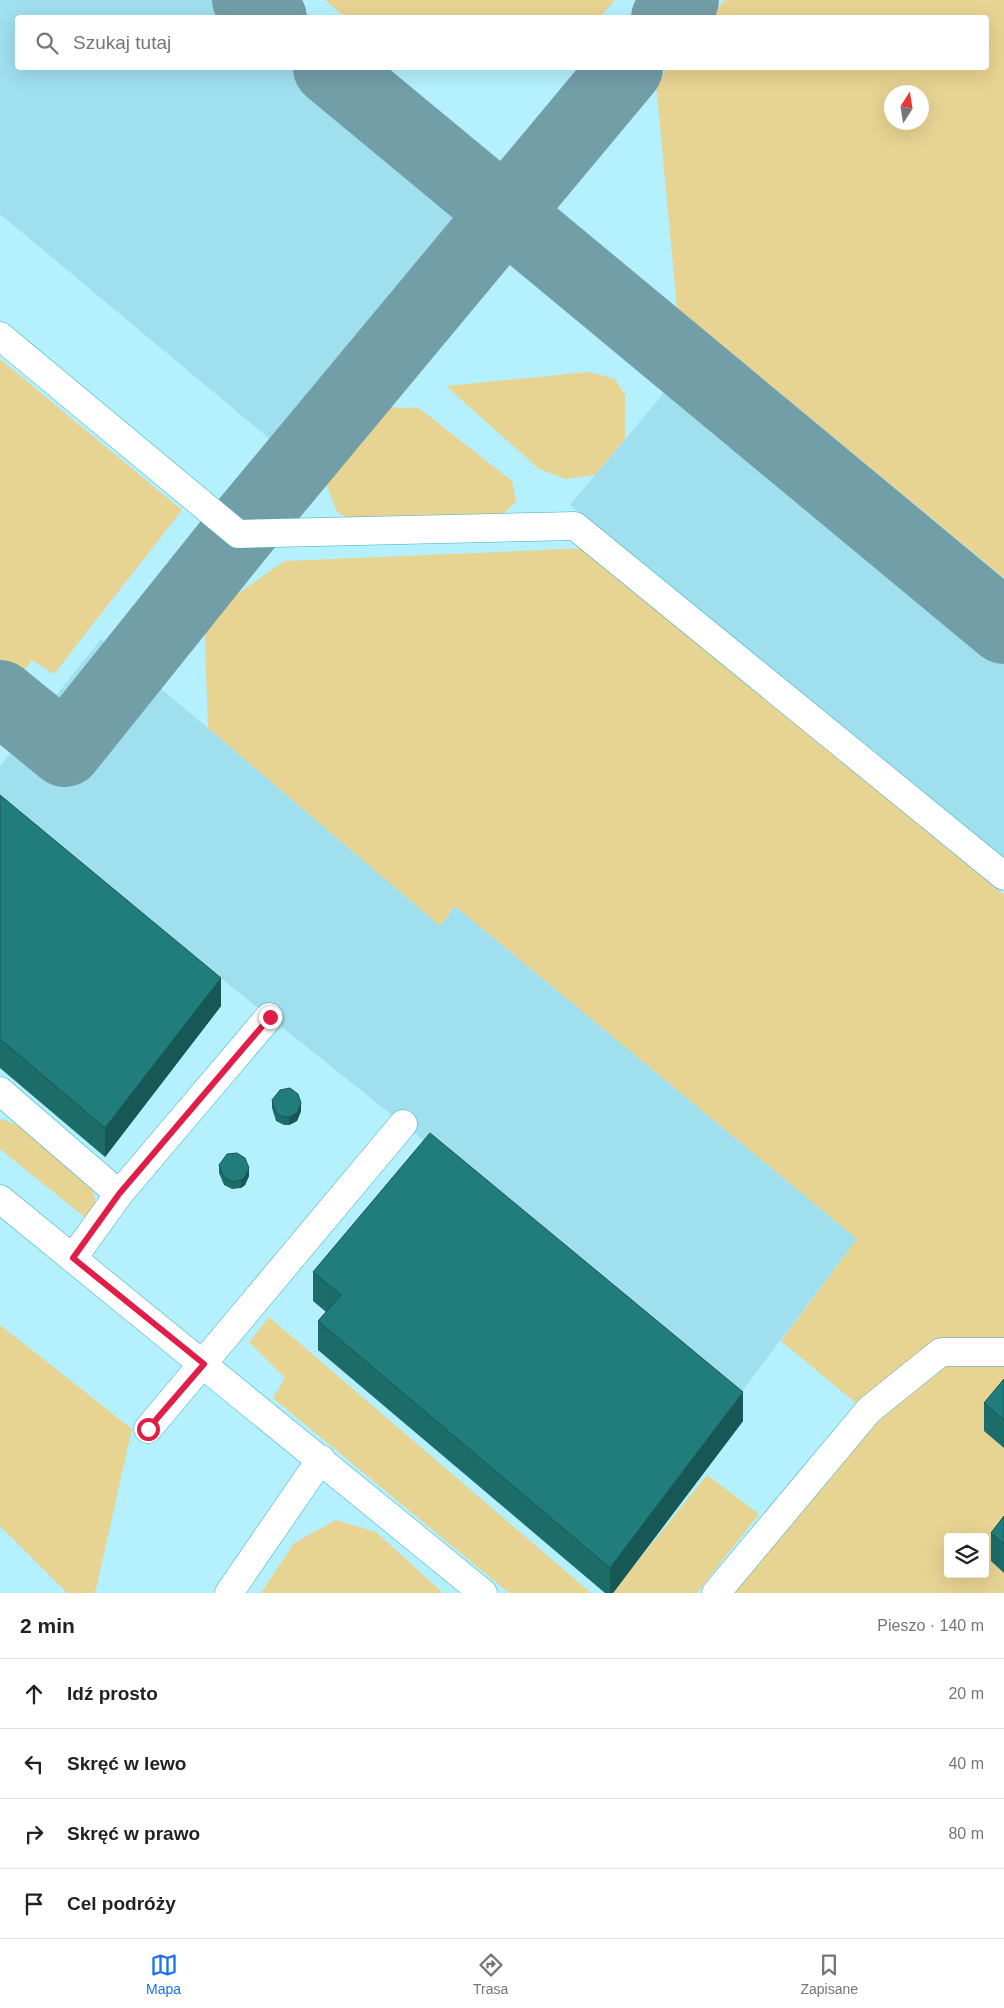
<!DOCTYPE html>
<html lang="pl">
<head>
<meta charset="utf-8">
<style>
  body { margin:0; font-family:Arial,sans-serif; background:#f2f2f2; color:#222 }
  .controls { position:absolute; right:15px; bottom:15px; display:grid; overflow:hidden; border-radius:5px; box-shadow:0 5px 20px #0002 }
  .controls button { width:45px; height:45px; display:grid; place-items:center; padding:0; border:0; border-bottom:1px solid #e0e0e0; background:#fff; color:#222; font:25px sans-serif }
  .compass { position:absolute; left:884px; top:85px; width:45px; height:45px; border-radius:50%; background:#fff; box-shadow:0 5px 20px #0002; rotate:12deg }
  .stop { position:absolute; width:15px; height:15px; margin:-11px; border:4px solid #e11d48; border-radius:50%; background:#fff }
  .stop.end { background:#e11d48; border-color:#fff; box-shadow:0 1px 5px #0008 }
  .list { margin:0; padding:0; list-style:none }
  h2 { display:flex; justify-content:space-between; align-items:center; height:65px; margin:0; padding:0 20px; font-size:21px }
  h2 small { font-size:16px; font-weight:400; color:#767676 }
  .list li { display:grid; grid-template-columns:32px 1fr auto; gap:15px; align-items:center; box-sizing:border-box; height:70px; padding:0 20px; border-top:1px solid #e0e0e0 }
  .list b { display:block; font-size:19px; white-space:nowrap }
  .list em { font-size:16px; font-style:normal; color:#767676 }
  .icon { flex:none; width:28px; height:28px; fill:none; stroke:currentColor; stroke-width:2; stroke-linecap:round; stroke-linejoin:round }
  .map { position:relative; flex:none; width:1004px; height:1593px; overflow:hidden }
  .search { position:absolute; background:#fff; box-shadow:0 5px 20px #0002; left:15px; right:15px; top:15px; height:55px; display:flex; align-items:center; gap:12px; box-sizing:border-box; padding:0 18px; border-radius:5px; color:#767676; font-size:19px }
  .sheet { height:345px; background:#fff }
  nav { display:flex; justify-content:space-around; align-items:center; box-sizing:border-box; height:70px; border-top:1px solid #e0e0e0; background:#fff; font-size:14px; color:#767676 }
  nav a { display:grid; justify-items:center; gap:2px }
  nav .on { color:#1a73e8 }
  .map>svg:first-child { display:block }
</style>
</head>
<body>
<div class="map">
<svg width="1004" height="1593" viewBox="0 0 1004 1593">
  <rect width="100%" height="100%" fill="#b4f0fe"/>
  <path fill="#9fdfee" d="M 0,0 L 288,0 L 309,17 L 18,18 L 18,68 L 368,68 L 520,195 L 295,460 L 0,214 Z
    M 705,344 L 1004,593 L 1004,861 L 570,505 Z
    M 101,639 L 208,728 L 440,926 L 455,906 L 857,1239 L 740,1394 L 0,801 L 0,766 Z"/>
  <path fill="#e7d392" fill-rule="evenodd" d="M 325,0 L 615,0 L 600,17 L 346,18 Z
    M 725,0 L 1004,0 L 1004,578 L 677,308 L 656,83 L 668,68 L 986,68 L 986,18 L 710,17 ZM 892,92 L 922,92 L 922,122 L 892,122 Z
    M 0,359 L 182,510 L 54,674 L 32,660 L 20,676 L 0,659 Z
    M 589,372 L 615,379 L 625,395 L 625,439 L 595,475 L 566,479 L 539,469 L 446,386 Z
    M 381,407 L 419,408 L 512,481 L 516,502 L 495,521 L 360,525 L 337,512 L 323,475 Z
    M 589,548 L 1004,895 L 1004,1593 L 734,1593 L 863,1409 L 781,1341 L 857,1239 L 455,906 L 440,926 L 208,728 L 204,617 L 285,561 ZM 948,1537 L 985,1537 L 985,1574 L 948,1574 Z
    M 2,1119 L 24,1128 L 91,1184 L 97,1208 L 87,1219 L 0,1149 L 0,1121 Z
    M 269,1317 L 591,1593 L 509,1593 L 273,1398 L 285,1378 L 249,1342 Z
    M 0,1325 L 132,1429 L 95,1593 L 67,1593 L 0,1526 Z
    M 707,1475 L 759,1514 L 697,1593 L 612,1593 Z
    M 336,1520 L 376,1532 L 443,1593 L 261,1593 L 294,1543 Z"/>
  <g fill="none" stroke-linecap="round" stroke-linejoin="round">
    <path stroke="#729ea8" stroke-width="74" d="M 249,0 L 270,18
      M 668,18 L 682,0
      M 330,68 L 505,213 L 626,68
      M 0,697 L 65,750 L 238,534 L 505,213 L 1004,627"/>
    <g stroke="#3bafc5" stroke-width="29">
      <path id="minor" d="M 0,336 L 238,534 L 575,526 L 1004,876
        M 0,1091 L 119,1194 L 73,1258
        M 119,1194 L 269,1017
        M 0,1199 L 483,1593
        M 148,1429 L 403,1124
        M 229,1593 L 321,1459
        M 716,1593 L 869,1410 L 941,1352 L 1004,1352"/>
    </g>
    <use href="#minor" stroke="#fff" stroke-width="28"/>
  </g>
  <path fill="#1c6c6a" d="M 0,795 L 221,1006 L 105,1157 L 0,1068 Z
    M 272,1100 L 301,1111 L 297,1121 L 289,1125 L 284,1125 L 276,1121 L 272,1108 Z
    M 219,1165 L 249,1176 L 245,1185 L 241,1188 L 232,1189 L 224,1185 L 219,1173 Z
    M 313,1272 L 743,1421 L 613,1593 L 605,1593 L 318,1350 L 318,1321 L 326,1312 L 313,1301 Z
    M 1004,1379 L 1004,1448 L 984,1431 L 984,1403 Z
    M 1004,1516 L 1004,1573 L 991,1561 L 991,1533 Z"/>
  <path fill="#175856" d="M 221,978 L 221,1006 L 105,1157 L 105,1128 Z
    M 301,1103 L 301,1111 L 297,1121 L 289,1125 L 289,1117 Z
    M 249,1168 L 249,1176 L 245,1185 L 241,1188 L 241,1180 Z
    M 743,1392 L 743,1421 L 613,1593 L 610,1593 L 610,1568 Z"/>
  <path fill="#217d7b" stroke="#175856" d="M 0,795 L 221,978 L 105,1128 L 0,1039 Z
    M 290,1088 L 298,1094 L 301,1103 L 297,1113 L 289,1117 L 284,1117 L 276,1113 L 272,1100 L 280,1090 Z
    M 430,1133 L 743,1392 L 610,1568 L 318,1321 L 341,1295 L 313,1272 Z
    M 237,1153 L 245,1158 L 249,1168 L 245,1177 L 241,1180 L 232,1182 L 224,1177 L 219,1165 L 227,1154 Z
    M 1004,1379 L 1004,1420 L 984,1403 Z
    M 1004,1516 L 1004,1544 L 991,1533 Z"/>
  <g fill="none" stroke-linecap="round" stroke-linejoin="round">
    <path stroke="#e11d48" stroke-width="6" d="M 148,1429 L 204,1364 L 73,1258 L 119,1194 L 270,1017"/>
  </g>
</svg>
<div class="controls">
<button><svg class="icon" aria-label="layers" viewBox="0 0 24 24"><path d="M12 4l9 5-9 5-9-5zM3 14l9 5 9-5"/></svg></button>
</div>
<svg class="compass" viewBox="-18 -18 36 36"><path d="M0-13l5 13h-10z" fill="#e53935"/><path d="M0 13l5-13h-10z" fill="#767676"/></svg>
<div class="stop" style="left:148px;top:1429px"></div>
<div class="stop end" style="left:270px;top:1017px"></div>
<div class="search"><svg class="icon" aria-label="search" viewBox="0 0 24 24"><circle cx="10" cy="10" r="6"/><path d="M15 15l6 6"/></svg>Szukaj tutaj</div>
</div>
<section class="sheet">
<h2>2 min<small>Pieszo · 140 m</small></h2>
<ul class="list">
<li><svg class="icon" aria-label="ahead" viewBox="0 0 24 24"><path d="M12 20V5M6 11l6-6 6 6"/></svg><div><b>Idź prosto</b></div><em>20 m</em></li>
<li><svg class="icon" aria-label="left" viewBox="0 0 24 24"><path d="M17 20v-9H6M10 6l-5 5 5 5"/></svg><div><b>Skręć w lewo</b></div><em>40 m</em></li>
<li><svg class="icon" aria-label="right" viewBox="0 0 24 24"><path d="M7 20v-9h11M14 6l5 5-5 5"/></svg><div><b>Skręć w prawo</b></div><em>80 m</em></li>
<li><svg class="icon" aria-label="arrive" viewBox="0 0 24 24"><path d="M6 21V4h12l-3 4 3 4H6"/></svg><div><b>Cel podróży</b></div></li>
</ul>
</section>
<nav>
<a class="on"><svg class="icon" aria-label="map" viewBox="0 0 24 24"><path d="M3 6l6-2 6 2 6-2v14l-6 2-6-2-6 2zM9 4v14M15 6v14"/></svg>Mapa</a>
<a><svg class="icon" aria-label="directions" viewBox="0 0 24 24"><path d="M12 3l9 9-9 9-9-9zM9 14v-3h6M13 9l2 2-2 2"/></svg>Trasa</a>
<a><svg class="icon" aria-label="saved" viewBox="0 0 24 24"><path d="M7 4h10v16l-5-4-5 4z"/></svg>Zapisane</a>
</nav>
</body>
</html>
